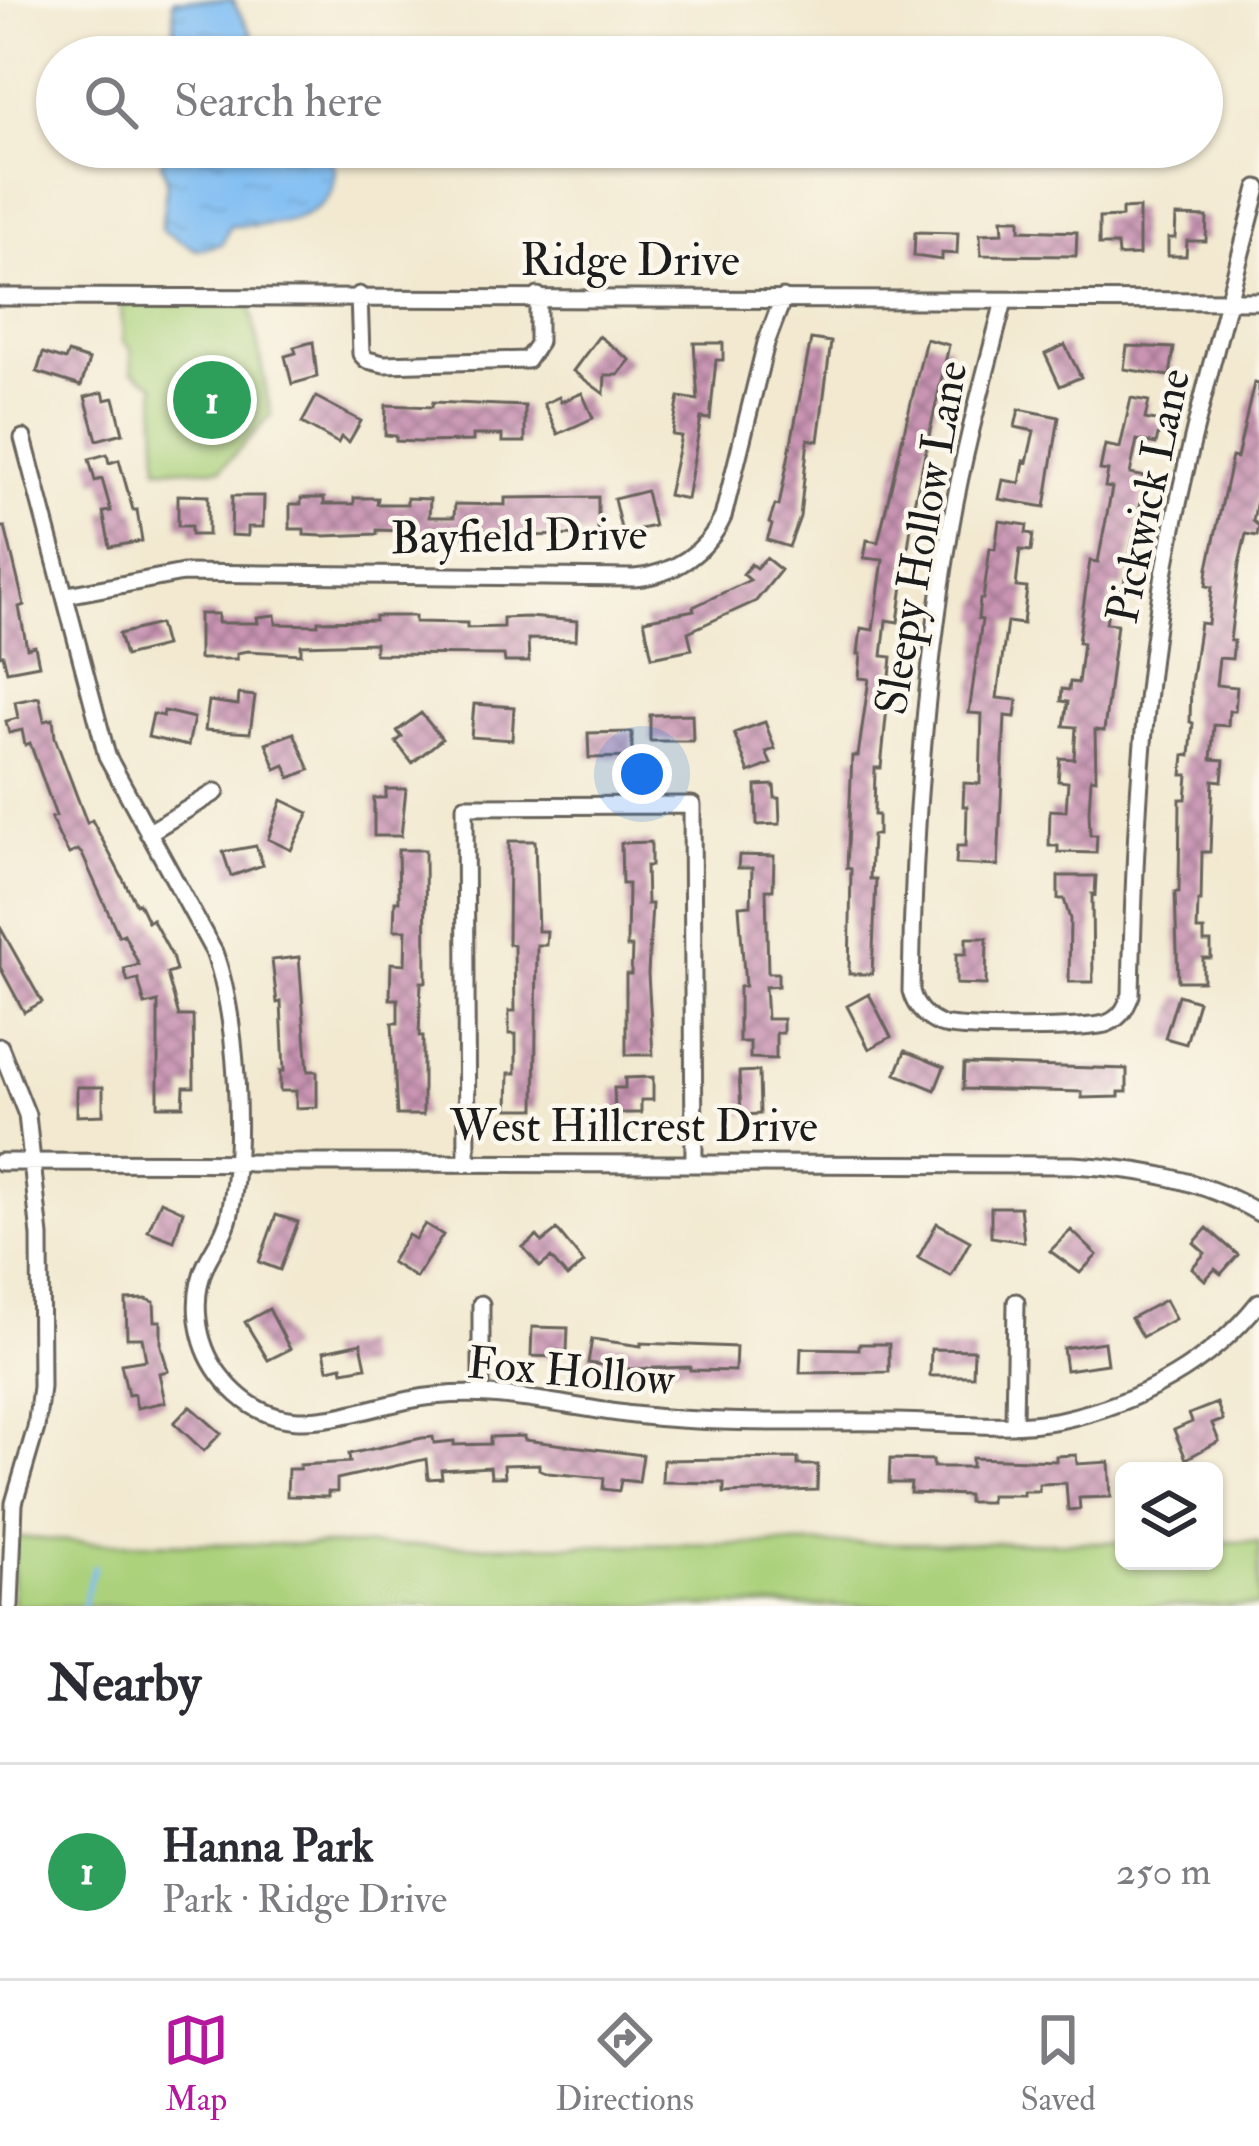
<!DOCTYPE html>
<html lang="en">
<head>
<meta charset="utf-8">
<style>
  body { margin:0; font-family:"IM FELL Double Pica",serif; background:#f7f7f7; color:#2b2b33 }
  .controls { position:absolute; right:36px; bottom:36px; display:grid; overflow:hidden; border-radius:18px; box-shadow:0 3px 9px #0004 }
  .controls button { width:108px; height:108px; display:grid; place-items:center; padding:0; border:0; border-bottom:3px solid #e1e1e2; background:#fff; color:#2b2b33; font:60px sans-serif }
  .you { position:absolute; left:642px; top:774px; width:42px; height:42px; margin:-30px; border:9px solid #fff; border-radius:50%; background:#1a73e8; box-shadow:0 0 0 18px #1a73e833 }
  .badge { display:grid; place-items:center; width:78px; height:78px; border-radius:50%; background:#b5179e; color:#fff; font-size:39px; font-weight:700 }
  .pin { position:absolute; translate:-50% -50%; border:6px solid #fff; box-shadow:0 3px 12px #0006 }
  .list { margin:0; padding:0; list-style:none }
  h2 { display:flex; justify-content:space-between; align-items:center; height:156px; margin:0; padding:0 48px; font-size:51px }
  h2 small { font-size:39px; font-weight:400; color:#7c7c81 }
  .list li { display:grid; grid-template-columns:78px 1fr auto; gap:36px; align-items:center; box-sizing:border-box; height:216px; padding:0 48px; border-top:3px solid #e1e1e2 }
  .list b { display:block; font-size:45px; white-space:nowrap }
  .list p { margin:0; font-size:39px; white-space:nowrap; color:#7c7c81 }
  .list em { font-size:39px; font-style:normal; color:#7c7c81 }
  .icon { flex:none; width:66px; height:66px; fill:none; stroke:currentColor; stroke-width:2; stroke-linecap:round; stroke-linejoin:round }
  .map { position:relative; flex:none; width:1259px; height:1606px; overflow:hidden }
  .search { position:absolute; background:#fff; box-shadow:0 3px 9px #0004; left:36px; right:36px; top:36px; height:132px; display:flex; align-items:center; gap:30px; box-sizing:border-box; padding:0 42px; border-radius:66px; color:#7c7c81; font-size:45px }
  .sheet { height:372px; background:#fff }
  nav { display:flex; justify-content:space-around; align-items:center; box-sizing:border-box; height:168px; border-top:3px solid #e1e1e2; background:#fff; font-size:33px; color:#7c7c81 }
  nav a { display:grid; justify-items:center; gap:6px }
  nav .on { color:#b5179e }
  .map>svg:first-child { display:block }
</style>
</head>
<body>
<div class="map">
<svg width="1259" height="1606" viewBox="0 0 1259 1606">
  <defs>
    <pattern id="water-ripples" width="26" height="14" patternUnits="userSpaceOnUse" patternTransform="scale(3)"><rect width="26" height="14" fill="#80bef3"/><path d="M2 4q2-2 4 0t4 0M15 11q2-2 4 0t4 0" fill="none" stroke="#6ea3d0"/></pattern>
    <pattern id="building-cross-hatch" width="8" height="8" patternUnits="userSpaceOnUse" patternTransform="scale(3)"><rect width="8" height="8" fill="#c994b3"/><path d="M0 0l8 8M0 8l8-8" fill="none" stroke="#a27891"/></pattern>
  </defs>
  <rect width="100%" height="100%" fill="#fbf7ec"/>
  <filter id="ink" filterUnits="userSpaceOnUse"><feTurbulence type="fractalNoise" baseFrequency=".00833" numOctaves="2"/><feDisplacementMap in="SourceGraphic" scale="24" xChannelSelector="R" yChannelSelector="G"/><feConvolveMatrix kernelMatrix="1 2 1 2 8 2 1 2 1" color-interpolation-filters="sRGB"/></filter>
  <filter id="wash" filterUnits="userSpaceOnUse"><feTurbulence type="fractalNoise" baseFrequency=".004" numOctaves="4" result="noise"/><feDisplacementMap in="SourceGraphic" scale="48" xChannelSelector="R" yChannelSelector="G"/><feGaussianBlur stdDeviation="2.7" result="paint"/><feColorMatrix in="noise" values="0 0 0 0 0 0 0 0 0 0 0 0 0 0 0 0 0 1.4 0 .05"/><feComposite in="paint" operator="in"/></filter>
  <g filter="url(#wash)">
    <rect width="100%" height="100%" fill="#f2e9d0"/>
    <path fill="#abd17b" stroke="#64764c" stroke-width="3" d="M 121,304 L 250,304 L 271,415 L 221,469 L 158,468 L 155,385 L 132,371 L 131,350 L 123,341 Z
      M 13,1537 L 95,1543 L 458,1546 L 1124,1542 L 1124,1561 L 1214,1561 L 1214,1542 L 1259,1542 L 1259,1606 L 13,1606 Z"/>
    <path fill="url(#water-ripples)" stroke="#4e6d88" stroke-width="3" d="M 173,0 L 232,0 L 265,57 L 175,57 Z
      M 170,147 L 328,147 C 330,155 336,168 335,176 C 330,224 267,226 230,226 L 222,244 L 197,250 L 161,230 L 167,181 L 161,163 Z"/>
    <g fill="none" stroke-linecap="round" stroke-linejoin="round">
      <path stroke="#80bef3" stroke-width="4.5" d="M 83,1606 L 94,1566"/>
    </g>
    <g id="blocks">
      <path fill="url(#building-cross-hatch)" d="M 1139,208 L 1139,255 L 1118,256 L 1117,245 L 1099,245 L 1099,218 L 1122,217 L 1122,209 Z
        M 1176,216 L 1207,217 L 1206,241 L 1187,241 L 1186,256 L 1168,256 L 1168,238 L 1175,238 Z
        M 1002,219 L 1020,219 L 1020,230 L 1077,232 L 1076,256 L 981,255 L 980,234 L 1003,233 Z
        M 915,232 L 958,233 L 957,254 L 942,253 L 942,260 L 914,256 Z
        M 599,336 L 630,360 L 618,375 L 605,375 L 604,394 L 573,371 Z
        M 811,339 L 831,342 L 818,441 L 808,439 L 800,517 L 789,547 L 767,540 L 772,525 L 769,523 L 775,505 L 779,506 Z
        M 926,339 L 949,345 L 914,504 L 898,622 L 886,620 L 882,656 L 892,657 L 881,768 L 875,768 L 874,815 L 878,815 L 878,835 L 872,835 L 870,879 L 876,879 L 872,974 L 849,974 L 851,869 L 847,868 L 852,756 L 858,756 L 869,679 L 859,678 L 861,654 L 858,654 L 861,628 L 873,630 L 883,560 L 864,558 L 867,540 L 878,542 Z
        M 313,342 L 317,377 L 292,384 L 285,356 L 296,353 L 294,347 Z
        M 694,343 L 723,343 L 723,360 L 716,360 L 710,419 L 701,418 L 687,499 L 668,495 L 681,436 L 672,435 L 679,397 L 698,400 Z
        M 1065,345 L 1081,377 L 1060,386 L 1045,354 Z
        M 1127,346 L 1174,348 L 1170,376 L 1124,369 Z
        M 43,353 L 65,360 L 68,353 L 89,360 L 81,386 L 37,372 Z
        M 1254,383 L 1259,384 L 1259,489 L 1253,521 L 1259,526 L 1257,536 L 1246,534 L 1239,564 L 1230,641 L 1234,641 L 1232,659 L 1219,658 L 1216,685 L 1237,687 L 1235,711 L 1229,711 L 1228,726 L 1214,725 L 1211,759 L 1224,760 L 1222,781 L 1213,780 L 1210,852 L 1202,852 L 1201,901 L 1198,901 L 1197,930 L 1204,930 L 1204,942 L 1211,942 L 1211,958 L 1203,958 L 1203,981 L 1178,981 L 1175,892 L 1179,892 L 1180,799 L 1186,799 L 1188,775 L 1182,775 L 1184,755 L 1190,756 L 1193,723 L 1190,722 L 1191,683 L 1200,623 L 1208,624 L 1212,587 L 1206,586 L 1208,568 L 1232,457 L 1237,458 Z
        M 103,392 L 105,400 L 114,398 L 123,433 L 97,440 L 85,397 Z
        M 582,393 L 593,418 L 558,434 L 544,404 L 559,397 L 561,402 Z
        M 316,397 L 361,421 L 349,442 L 341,437 L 338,443 L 302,423 Z
        M 1131,398 L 1149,401 L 1145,419 L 1161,422 L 1156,444 L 1137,440 L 1130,474 L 1146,477 L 1123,588 L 1112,586 L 1106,623 L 1117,624 L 1104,731 L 1095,730 L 1096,779 L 1091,778 L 1089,811 L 1090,835 L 1097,835 L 1096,853 L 1058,852 L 1058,846 L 1049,846 L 1050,810 L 1066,811 L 1068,782 L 1058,781 L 1060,758 L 1074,759 L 1076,727 L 1064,726 L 1068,702 L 1061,701 L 1062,689 L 1069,690 L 1070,682 L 1078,683 L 1083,643 L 1078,642 L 1090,561 L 1098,562 L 1112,488 L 1105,487 L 1108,471 L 1100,470 L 1105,445 L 1120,448 Z
        M 433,402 L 525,406 L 525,442 L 502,442 L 502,435 L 473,435 L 473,441 L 419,442 L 396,441 L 396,436 L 385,435 L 386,405 L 432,407 Z
        M 1019,409 L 1059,417 L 1045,507 L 999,499 L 1003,480 L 1020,483 L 1024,461 L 1027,462 L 1034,431 L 1015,427 Z
        M 107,454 L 109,463 L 119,460 L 133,510 L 137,510 L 142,541 L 110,547 L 103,512 L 111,511 L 102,479 L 95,481 L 89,459 Z
        M 646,491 L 654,526 L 622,533 L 614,499 Z
        M 178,495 L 208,496 L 208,535 L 191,535 L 191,526 L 178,526 Z
        M 232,496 L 264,496 L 263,527 L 248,527 L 248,536 L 231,535 Z
        M 598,497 L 598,535 L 504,536 L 504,531 L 471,530 L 471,536 L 405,536 L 406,531 L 377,530 L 377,534 L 323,536 L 304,535 L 304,529 L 290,529 L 290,504 L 301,504 L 301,498 L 324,498 L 324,504 L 354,504 L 354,498 L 378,498 L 377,504 L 407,504 L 407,498 L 430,499 L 429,517 L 454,517 L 455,504 L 505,505 L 505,498 Z
        M 999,521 L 1027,525 L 1026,533 L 1033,534 L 1031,551 L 1020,550 L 1016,587 L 1027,588 L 1023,624 L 1007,622 L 997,698 L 1017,700 L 1015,717 L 1005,716 L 998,866 L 956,864 L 957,846 L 966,846 L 967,806 L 963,806 L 964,783 L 980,784 L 982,714 L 969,713 L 982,620 L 978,619 L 980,599 L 983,599 L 990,548 L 995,549 Z
        M 0,527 L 5,527 L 24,605 L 19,607 L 27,648 L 35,646 L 39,665 L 7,671 L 3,655 L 0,656 Z
        M 766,558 L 781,570 L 756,601 L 688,632 L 692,649 L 652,657 L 644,620 L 694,610 L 693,607 L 750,580 L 743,574 L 751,564 L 756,568 Z
        M 199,614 L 218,614 L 218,623 L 258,623 L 257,617 L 275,615 L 276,624 L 318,625 L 318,621 L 375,620 L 375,616 L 415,616 L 415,622 L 467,623 L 467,628 L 503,627 L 503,618 L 528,617 L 577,621 L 576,640 L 528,639 L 529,662 L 505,662 L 504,655 L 375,654 L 375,643 L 301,645 L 301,654 L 247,651 L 237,653 L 237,659 L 199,659 Z
        M 159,624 L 165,646 L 125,656 L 119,634 Z
        M 239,694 L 255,696 L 250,733 L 205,730 L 209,701 L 238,705 Z
        M 39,697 L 44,721 L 53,719 L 55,738 L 87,823 L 92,820 L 136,904 L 139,903 L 148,922 L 152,919 L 172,956 L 176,971 L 167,974 L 179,1016 L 193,1016 L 194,1087 L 184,1087 L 183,1106 L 158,1106 L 158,1002 L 145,1005 L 138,979 L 128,982 L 124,969 L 139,965 L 124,934 L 119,936 L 82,854 L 78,850 L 69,854 L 60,838 L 51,818 L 56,816 L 30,743 L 25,745 L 22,730 L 9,733 L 6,721 L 18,718 L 15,702 Z
        M 474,704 L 514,707 L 512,740 L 471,737 Z
        M 164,711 L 194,718 L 188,746 L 148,737 L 153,714 L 163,716 Z
        M 421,713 L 442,739 L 412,763 L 396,742 L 402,737 L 397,731 Z
        M 692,714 L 693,741 L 650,741 L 650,715 Z
        M 765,722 L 775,749 L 766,752 L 771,764 L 749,773 L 734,733 Z
        M 632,732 L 632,757 L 589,758 L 588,733 Z
        M 294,733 L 310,770 L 290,778 L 285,765 L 276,769 L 266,743 Z
        M 774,785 L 775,798 L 779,798 L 780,824 L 757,825 L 756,786 Z
        M 386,789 L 406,789 L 401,836 L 374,836 L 374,798 L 386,798 Z
        M 282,800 L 309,813 L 291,850 L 268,839 Z
        M 509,841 L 535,841 L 538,931 L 547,931 L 546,945 L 537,945 L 535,1109 L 508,1109 L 509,1073 L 516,1073 L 516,1034 L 509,1034 L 509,1011 L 515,1011 L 514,945 L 508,944 Z
        M 651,842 L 651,866 L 646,866 L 647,904 L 652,904 L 648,974 L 653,1055 L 626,1055 L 626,974 L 631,974 L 632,947 L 627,947 L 628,884 L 622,884 L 621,843 Z
        M 256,846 L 263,865 L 231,876 L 223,852 Z
        M 398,850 L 425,850 L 426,982 L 421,982 L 419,1036 L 423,1036 L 423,1115 L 397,1115 L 392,1023 L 398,1023 L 398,999 L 390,999 L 391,963 L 405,964 L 406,930 L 394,930 L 395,901 L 399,901 Z
        M 739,855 L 774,856 L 773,890 L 766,890 L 768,973 L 778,973 L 778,986 L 765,987 L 767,1019 L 783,1019 L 783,1033 L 776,1033 L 776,1059 L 750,1058 L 750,1042 L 739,1042 L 739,987 L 745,986 L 739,906 L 751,905 L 752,868 L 738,868 Z
        M 1058,876 L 1096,876 L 1095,895 L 1092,894 L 1093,982 L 1069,982 L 1070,919 L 1064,899 L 1058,899 Z
        M 0,927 L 42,1002 L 24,1012 L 0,967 Z
        M 966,938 L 987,938 L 986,985 L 956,984 L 956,954 L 966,954 Z
        M 299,957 L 308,1071 L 317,1071 L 317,1107 L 296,1108 L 296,1091 L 280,1091 L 280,1071 L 284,1071 L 281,1002 L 277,1003 L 272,960 Z
        M 869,994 L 891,1037 L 869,1049 L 847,1006 Z
        M 1178,995 L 1198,1001 L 1186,1044 L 1165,1038 Z
        M 905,1051 L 944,1067 L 935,1090 L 896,1074 Z
        M 964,1064 L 1127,1069 L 1127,1092 L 1119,1092 L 1119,1097 L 1082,1098 L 1082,1092 L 963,1089 Z
        M 759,1071 L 760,1114 L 741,1115 L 739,1072 Z
        M 653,1077 L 653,1100 L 641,1100 L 641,1113 L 615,1113 L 614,1088 L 625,1088 L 625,1078 Z
        M 77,1087 L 103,1087 L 103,1115 L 77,1116 Z
        M 161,1201 L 183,1211 L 174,1241 L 148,1231 Z
        M 991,1207 L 1020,1207 L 1024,1242 L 991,1237 Z
        M 276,1215 L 298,1222 L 280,1270 L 259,1262 Z
        M 937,1223 L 970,1241 L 951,1276 L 918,1258 Z
        M 425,1224 L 443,1235 L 416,1278 L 391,1262 L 408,1235 L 415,1239 Z
        M 1207,1228 L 1238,1255 L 1221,1274 L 1215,1269 L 1205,1280 L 1192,1268 L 1205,1253 L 1194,1243 Z
        M 557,1230 L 584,1263 L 567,1277 L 551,1258 L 540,1267 L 523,1247 L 537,1236 L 542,1242 Z
        M 1071,1230 L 1097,1255 L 1080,1273 L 1050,1251 Z
        M 146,1299 L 154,1302 L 155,1321 L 161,1321 L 161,1346 L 168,1371 L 159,1373 L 165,1402 L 137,1408 L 134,1394 L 128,1395 L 121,1364 L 146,1360 L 142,1338 L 127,1338 L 126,1300 Z
        M 1165,1300 L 1175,1319 L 1142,1337 L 1131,1318 Z
        M 269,1309 L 290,1349 L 268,1360 L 245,1322 Z
        M 532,1327 L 568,1328 L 567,1351 L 556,1351 L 556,1357 L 531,1356 Z
        M 592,1339 L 641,1346 L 641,1343 L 736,1347 L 735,1371 L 690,1370 L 690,1367 L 630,1369 L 588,1363 Z
        M 1104,1342 L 1107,1364 L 1066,1370 L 1063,1348 Z
        M 361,1343 L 366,1367 L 343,1371 L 342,1366 L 328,1369 L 324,1351 Z
        M 859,1344 L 889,1344 L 889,1372 L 800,1373 L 801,1348 L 859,1349 Z
        M 931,1349 L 974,1350 L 973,1376 L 930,1376 Z
        M 1217,1403 L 1223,1420 L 1212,1424 L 1219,1441 L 1186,1459 L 1174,1430 L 1192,1422 L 1189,1414 Z
        M 190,1406 L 221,1433 L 204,1451 L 174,1423 Z
        M 524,1436 L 524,1440 L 643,1455 L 639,1482 L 621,1480 L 619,1491 L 603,1489 L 604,1478 L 548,1473 L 539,1469 L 539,1464 L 504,1465 L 505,1477 L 491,1477 L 490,1467 L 441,1470 L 442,1478 L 428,1479 L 426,1459 L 337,1479 L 337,1492 L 328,1492 L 328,1497 L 287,1496 L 288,1469 L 300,1469 L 300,1465 L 350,1462 L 349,1454 L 422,1438 L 433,1437 L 434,1443 L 454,1441 L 454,1445 L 490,1444 L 490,1437 Z
        M 1076,1455 L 1077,1464 L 1109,1462 L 1111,1497 L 1079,1498 L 1080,1509 L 1068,1510 L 1066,1483 L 1039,1484 L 1039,1491 L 1023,1491 L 1023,1495 L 990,1495 L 990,1502 L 968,1502 L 968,1495 L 910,1493 L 911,1483 L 889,1483 L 890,1459 L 933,1460 L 933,1467 L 972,1467 L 972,1458 L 1056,1461 L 1056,1456 Z
        M 798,1458 L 798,1465 L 818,1465 L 817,1490 L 724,1493 L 724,1483 L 662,1482 L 663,1460 Z"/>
    </g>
  </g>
  <g filter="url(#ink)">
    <use href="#blocks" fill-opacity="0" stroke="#67645b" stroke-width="3"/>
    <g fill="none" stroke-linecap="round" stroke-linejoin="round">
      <g stroke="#67645b" stroke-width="21">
        <path id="minor" d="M 359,295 L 361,354 L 367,360 L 384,364 L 527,360 L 538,344 L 538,296
          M 0,297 L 1259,301
          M 1004,301 C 985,375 964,449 951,524 C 924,679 913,834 911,991 C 915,1007 924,1017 940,1024 C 958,1031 1091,1030 1108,1023 C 1122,1017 1126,1007 1131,995 C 1134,858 1140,722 1162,586 C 1185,452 1224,320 1258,188
          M 23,438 L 107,756 L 214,952 C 238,1018 244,1143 230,1213 C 227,1231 215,1246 207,1262 C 190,1297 196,1343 219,1374 C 274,1447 336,1415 409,1400 C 489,1384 556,1406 634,1415 C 721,1425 810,1421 897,1422 C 950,1423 1009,1430 1060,1420 C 1139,1403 1209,1365 1259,1302
          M 67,595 L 183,573 L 634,578 C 673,575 707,552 723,517 L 766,343 L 783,298
          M 148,833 L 216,792
          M 0,1047 L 27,1115 L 40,1236 L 41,1387 L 36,1428 L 14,1503 L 10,1606
          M 0,1162 L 1073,1165 C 1139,1169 1201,1178 1259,1213
          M 467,1162 L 465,806 L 692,805 L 694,1163
          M 481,1304 L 481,1392
          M 1014,1423 L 1016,1302"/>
      </g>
      <use href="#minor" stroke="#fff" stroke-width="15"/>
    </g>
  </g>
  <g text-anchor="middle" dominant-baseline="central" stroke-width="9" stroke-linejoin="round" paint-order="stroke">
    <g font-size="45" fill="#1c1c1c" stroke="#fbf7ec">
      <text x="630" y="261">Ridge Drive</text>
      <text transform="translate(1149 496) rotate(-78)">Pickwick Lane</text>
      <text transform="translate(519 537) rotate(-1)">Bayfield Drive</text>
      <text transform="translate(922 538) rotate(-80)">Sleepy Hollow Lane</text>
      <text x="634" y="1127">West Hillcrest Drive</text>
      <text transform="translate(571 1372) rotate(5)">Fox Hollow</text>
    </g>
  </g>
</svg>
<div class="controls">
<button><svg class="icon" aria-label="layers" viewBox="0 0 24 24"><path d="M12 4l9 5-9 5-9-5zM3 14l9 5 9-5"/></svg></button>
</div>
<div class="you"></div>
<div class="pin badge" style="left:212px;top:400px;background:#2e9e5b">1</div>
<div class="search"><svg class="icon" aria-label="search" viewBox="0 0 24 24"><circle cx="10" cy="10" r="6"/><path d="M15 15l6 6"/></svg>Search here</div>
</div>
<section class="sheet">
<h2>Nearby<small></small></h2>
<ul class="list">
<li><span class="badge" style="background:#2e9e5b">1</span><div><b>Hanna Park</b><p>Park · Ridge Drive</p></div><em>250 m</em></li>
</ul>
</section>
<nav>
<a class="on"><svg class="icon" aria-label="map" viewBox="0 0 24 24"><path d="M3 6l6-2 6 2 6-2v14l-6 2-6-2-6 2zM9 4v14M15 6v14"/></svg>Map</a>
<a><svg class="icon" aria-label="directions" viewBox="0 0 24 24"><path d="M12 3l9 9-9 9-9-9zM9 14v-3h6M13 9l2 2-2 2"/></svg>Directions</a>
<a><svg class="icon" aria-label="saved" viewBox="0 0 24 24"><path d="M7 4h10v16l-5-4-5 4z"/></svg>Saved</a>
</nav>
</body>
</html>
